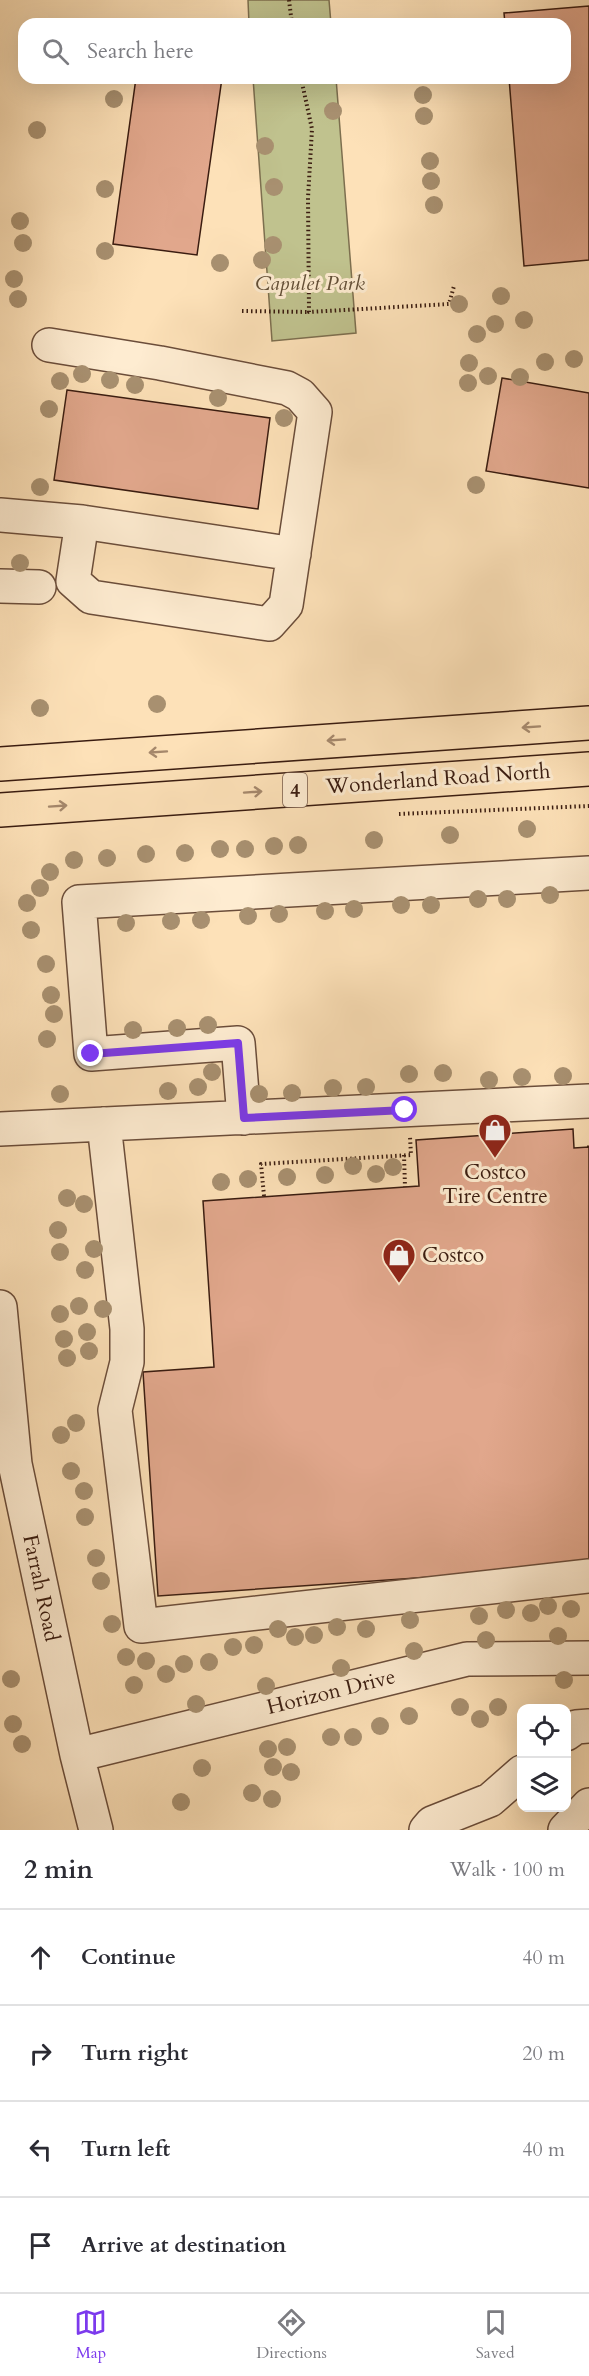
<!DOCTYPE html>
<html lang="en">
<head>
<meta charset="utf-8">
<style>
  body { margin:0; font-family:Cardo,serif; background:#f2f2f3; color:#2b2b33 }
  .controls { position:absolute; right:18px; bottom:18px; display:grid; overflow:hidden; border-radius:12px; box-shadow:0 6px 24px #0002 }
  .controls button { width:54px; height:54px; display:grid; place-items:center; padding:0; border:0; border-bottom:2px solid #e1e1e2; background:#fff; color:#2b2b33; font:30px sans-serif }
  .stop { position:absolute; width:18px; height:18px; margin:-14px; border:4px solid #7c3aed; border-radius:50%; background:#fff }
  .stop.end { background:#7c3aed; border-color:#fff; box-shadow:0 2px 6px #0008 }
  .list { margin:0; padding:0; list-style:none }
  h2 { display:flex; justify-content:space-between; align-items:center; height:78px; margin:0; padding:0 24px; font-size:26px }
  h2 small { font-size:20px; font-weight:400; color:#7c7c81 }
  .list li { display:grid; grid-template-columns:39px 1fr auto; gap:18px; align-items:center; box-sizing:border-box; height:96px; padding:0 24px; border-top:2px solid #e1e1e2 }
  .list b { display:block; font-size:22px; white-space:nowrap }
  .list em { font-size:20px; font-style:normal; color:#7c7c81 }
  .icon { flex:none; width:33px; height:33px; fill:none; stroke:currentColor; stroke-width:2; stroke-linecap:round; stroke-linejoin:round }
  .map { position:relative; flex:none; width:589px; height:1830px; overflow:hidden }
  .search { position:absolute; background:#fff; box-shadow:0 6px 24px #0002; left:18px; right:18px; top:18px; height:66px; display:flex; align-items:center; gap:15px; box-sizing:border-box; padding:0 21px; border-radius:18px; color:#7c7c81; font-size:22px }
  .sheet { height:462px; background:#fff }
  nav { display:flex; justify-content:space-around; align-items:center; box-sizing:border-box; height:84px; border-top:2px solid #e1e1e2; background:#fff; font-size:16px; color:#7c7c81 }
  nav a { display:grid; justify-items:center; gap:3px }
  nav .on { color:#7c3aed }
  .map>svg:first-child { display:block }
</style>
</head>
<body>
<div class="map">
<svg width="589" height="1830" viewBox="0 0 589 1830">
  <rect width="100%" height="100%" fill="#fde1b8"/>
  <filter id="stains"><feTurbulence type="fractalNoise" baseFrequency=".00333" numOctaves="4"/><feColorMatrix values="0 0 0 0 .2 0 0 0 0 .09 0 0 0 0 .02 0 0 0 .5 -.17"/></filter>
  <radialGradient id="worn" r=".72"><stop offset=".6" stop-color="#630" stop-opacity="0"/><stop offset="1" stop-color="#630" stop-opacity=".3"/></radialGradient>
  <path fill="#c0c28e" stroke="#7d6f4f" stroke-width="1.5" d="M 248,0 L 329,0 L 331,24 L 249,24 Z
    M 253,78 L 336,78 L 356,333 L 272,341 Z"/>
  <path fill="#e1a78c" stroke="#3a1c10" stroke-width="1.5" d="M 589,6 L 589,260 L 524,266 L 509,78 L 565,78 L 565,24 L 505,24 L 504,13 Z
    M 136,78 L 222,78 L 197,255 L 113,244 Z
    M 502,378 L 589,393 L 589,488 L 486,471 Z
    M 67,390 L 270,418 L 258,509 L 54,480 Z
    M 573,1129 L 574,1148 L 589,1147 L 589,1566 L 158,1596 L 143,1372 L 214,1367 L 203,1201 L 419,1186 L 416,1140 Z"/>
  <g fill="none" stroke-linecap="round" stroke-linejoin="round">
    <g stroke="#6b4d3a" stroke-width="36">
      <path id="minor" d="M 49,345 L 160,363 L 287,388 L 300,395 L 315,412 L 286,605 L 269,624 L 91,597 L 73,581 L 82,522 L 294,554
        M 0,515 L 82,522
        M 0,586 L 39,587
        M 244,1118 L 238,1043 L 91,1054 L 79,902 L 589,873
        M 104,1124 L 127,1329 L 127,1362 L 115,1410 L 141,1626 L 589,1576
        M 0,1129 L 589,1101
        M 0,1307 L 15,1464 L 77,1755 L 96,1830
        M 566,1734 L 576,1727 L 589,1726
        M 77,1755 L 467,1659 L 589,1658
        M 426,1830 L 432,1823 L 490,1800 L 522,1772
        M 565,1830 L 589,1805"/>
    </g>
    <g stroke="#3a1c10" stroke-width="36">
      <path id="major" d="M 0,764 L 589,723
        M 0,810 L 589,769"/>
    </g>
    <path stroke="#3a1c10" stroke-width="4" stroke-dasharray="1.5 3" stroke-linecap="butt" d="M 289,0 L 292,24
      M 301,78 L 312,129 L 308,198 L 309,312 L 449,304 L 454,286
      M 242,311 L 309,312
      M 399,814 L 589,806
      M 589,1147 L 589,1143
      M 404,1155 L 405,1187
      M 264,1196 L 261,1164 L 411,1155 L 410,1137"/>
    <use href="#minor" stroke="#feecd1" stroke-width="33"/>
    <use href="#major" stroke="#fde1b8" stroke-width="33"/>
  </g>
  <g fill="#a89070">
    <circle cx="423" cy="95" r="9"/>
    <circle cx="114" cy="99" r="9"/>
    <circle cx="333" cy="111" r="9"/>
    <circle cx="424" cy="116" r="9"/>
    <circle cx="37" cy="130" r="9"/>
    <circle cx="265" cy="146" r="9"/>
    <circle cx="430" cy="161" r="9"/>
    <circle cx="431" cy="181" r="9"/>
    <circle cx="274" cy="187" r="9"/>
    <circle cx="105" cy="189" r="9"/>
    <circle cx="434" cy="205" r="9"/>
    <circle cx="20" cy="221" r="9"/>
    <circle cx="23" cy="243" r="9"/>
    <circle cx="273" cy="245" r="9"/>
    <circle cx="105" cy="251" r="9"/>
    <circle cx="262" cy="260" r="9"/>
    <circle cx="220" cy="263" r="9"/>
    <circle cx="14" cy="279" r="9"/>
    <circle cx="501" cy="296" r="9"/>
    <circle cx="18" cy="299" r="9"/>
    <circle cx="459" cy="304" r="9"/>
    <circle cx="524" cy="320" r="9"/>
    <circle cx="495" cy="324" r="9"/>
    <circle cx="477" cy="334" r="9"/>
    <circle cx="574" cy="359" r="9"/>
    <circle cx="545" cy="362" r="9"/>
    <circle cx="469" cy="363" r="9"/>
    <circle cx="82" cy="374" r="9"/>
    <circle cx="488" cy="376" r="9"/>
    <circle cx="520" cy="377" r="9"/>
    <circle cx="110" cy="380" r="9"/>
    <circle cx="60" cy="381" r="9"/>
    <circle cx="468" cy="383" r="9"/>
    <circle cx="135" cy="385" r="9"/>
    <circle cx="218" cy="398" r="9"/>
    <circle cx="49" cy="409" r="9"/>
    <circle cx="284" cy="418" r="9"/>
    <circle cx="476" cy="485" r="9"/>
    <circle cx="40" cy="487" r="9"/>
    <circle cx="20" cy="563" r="9"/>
    <circle cx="157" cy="704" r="9"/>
    <circle cx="40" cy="708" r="9"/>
    <circle cx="527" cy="829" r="9"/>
    <circle cx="450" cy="835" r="9"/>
    <circle cx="374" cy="840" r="9"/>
    <circle cx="298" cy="845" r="9"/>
    <circle cx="274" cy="846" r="9"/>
    <circle cx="220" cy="849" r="9"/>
    <circle cx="245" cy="849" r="9"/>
    <circle cx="185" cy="853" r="9"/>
    <circle cx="146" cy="854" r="9"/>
    <circle cx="107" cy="858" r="9"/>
    <circle cx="74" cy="860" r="9"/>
    <circle cx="50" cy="872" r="9"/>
    <circle cx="40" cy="888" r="9"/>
    <circle cx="550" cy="895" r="9"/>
    <circle cx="478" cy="899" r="9"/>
    <circle cx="507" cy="899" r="9"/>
    <circle cx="27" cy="903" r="9"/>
    <circle cx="401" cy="905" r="9"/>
    <circle cx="431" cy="905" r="9"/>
    <circle cx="354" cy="909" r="9"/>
    <circle cx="325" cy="911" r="9"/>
    <circle cx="279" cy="914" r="9"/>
    <circle cx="248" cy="916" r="9"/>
    <circle cx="201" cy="920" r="9"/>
    <circle cx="171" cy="921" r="9"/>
    <circle cx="126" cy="923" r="9"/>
    <circle cx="31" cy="930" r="9"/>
    <circle cx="46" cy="964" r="9"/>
    <circle cx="51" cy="995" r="9"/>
    <circle cx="54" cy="1014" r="9"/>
    <circle cx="208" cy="1025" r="9"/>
    <circle cx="177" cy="1028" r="9"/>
    <circle cx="133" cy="1030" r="9"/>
    <circle cx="47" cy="1039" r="9"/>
    <circle cx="212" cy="1072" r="9"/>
    <circle cx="443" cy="1073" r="9"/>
    <circle cx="409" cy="1074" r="9"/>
    <circle cx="563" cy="1076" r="9"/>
    <circle cx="522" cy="1077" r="9"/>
    <circle cx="489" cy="1080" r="9"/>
    <circle cx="198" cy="1087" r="9"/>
    <circle cx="366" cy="1087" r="9"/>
    <circle cx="333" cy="1088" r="9"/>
    <circle cx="168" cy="1091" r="9"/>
    <circle cx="292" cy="1093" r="9"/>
    <circle cx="60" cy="1094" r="9"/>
    <circle cx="259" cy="1094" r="9"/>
    <circle cx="353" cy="1166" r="9"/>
    <circle cx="393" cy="1167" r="9"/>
    <circle cx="376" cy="1174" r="9"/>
    <circle cx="325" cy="1175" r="9"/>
    <circle cx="287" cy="1177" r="9"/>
    <circle cx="248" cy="1179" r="9"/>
    <circle cx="221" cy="1182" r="9"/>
    <circle cx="67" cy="1198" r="9"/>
    <circle cx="84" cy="1204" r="9"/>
    <circle cx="58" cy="1230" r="9"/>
    <circle cx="94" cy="1249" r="9"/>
    <circle cx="60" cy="1252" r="9"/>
    <circle cx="85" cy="1270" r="9"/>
    <circle cx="79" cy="1306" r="9"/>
    <circle cx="103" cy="1309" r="9"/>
    <circle cx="60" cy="1314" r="9"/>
    <circle cx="87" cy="1332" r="9"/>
    <circle cx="64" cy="1339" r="9"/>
    <circle cx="89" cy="1351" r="9"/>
    <circle cx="67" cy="1358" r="9"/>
    <circle cx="76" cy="1423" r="9"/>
    <circle cx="61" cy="1435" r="9"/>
    <circle cx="71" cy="1471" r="9"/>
    <circle cx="84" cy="1491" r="9"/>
    <circle cx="85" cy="1517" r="9"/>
    <circle cx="96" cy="1558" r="9"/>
    <circle cx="101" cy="1581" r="9"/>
    <circle cx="548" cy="1606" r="9"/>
    <circle cx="571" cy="1609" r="9"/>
    <circle cx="506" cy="1610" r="9"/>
    <circle cx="531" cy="1613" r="9"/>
    <circle cx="479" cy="1616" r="9"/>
    <circle cx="410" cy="1620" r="9"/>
    <circle cx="112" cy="1624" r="9"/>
    <circle cx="337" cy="1627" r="9"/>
    <circle cx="278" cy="1629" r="9"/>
    <circle cx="366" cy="1629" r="9"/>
    <circle cx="314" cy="1635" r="9"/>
    <circle cx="558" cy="1636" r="9"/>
    <circle cx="295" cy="1637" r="9"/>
    <circle cx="486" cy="1640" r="9"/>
    <circle cx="254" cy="1645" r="9"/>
    <circle cx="233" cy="1647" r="9"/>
    <circle cx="414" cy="1651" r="9"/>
    <circle cx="126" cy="1657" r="9"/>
    <circle cx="146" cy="1661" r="9"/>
    <circle cx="209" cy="1662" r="9"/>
    <circle cx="184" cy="1664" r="9"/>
    <circle cx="341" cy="1668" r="9"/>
    <circle cx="166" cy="1674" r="9"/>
    <circle cx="11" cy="1679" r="9"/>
    <circle cx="564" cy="1680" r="9"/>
    <circle cx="134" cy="1685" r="9"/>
    <circle cx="266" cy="1686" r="9"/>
    <circle cx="196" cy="1704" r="9"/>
    <circle cx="460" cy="1707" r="9"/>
    <circle cx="498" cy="1707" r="9"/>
    <circle cx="409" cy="1716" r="9"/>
    <circle cx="480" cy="1719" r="9"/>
    <circle cx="13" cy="1724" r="9"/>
    <circle cx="380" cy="1726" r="9"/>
    <circle cx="331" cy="1737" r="9"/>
    <circle cx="353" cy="1737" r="9"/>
    <circle cx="22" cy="1744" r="9"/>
    <circle cx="287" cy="1747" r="9"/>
    <circle cx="268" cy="1749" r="9"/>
    <circle cx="273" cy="1767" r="9"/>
    <circle cx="202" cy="1768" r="9"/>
    <circle cx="291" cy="1772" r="9"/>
    <circle cx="252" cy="1793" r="9"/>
    <circle cx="272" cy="1799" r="9"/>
    <circle cx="181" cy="1802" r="9"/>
  </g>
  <defs><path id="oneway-shaft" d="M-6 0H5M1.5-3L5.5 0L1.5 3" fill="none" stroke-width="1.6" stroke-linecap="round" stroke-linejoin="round" transform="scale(1.5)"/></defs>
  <g stroke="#a5886c">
    <use href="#oneway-shaft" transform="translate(531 727) rotate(176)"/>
    <use href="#oneway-shaft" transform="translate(336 740) rotate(176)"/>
    <use href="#oneway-shaft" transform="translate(158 752) rotate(176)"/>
    <use href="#oneway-shaft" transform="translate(253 792) rotate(-4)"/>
    <use href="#oneway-shaft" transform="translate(58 806) rotate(-4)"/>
  </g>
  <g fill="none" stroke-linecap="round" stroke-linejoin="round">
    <path stroke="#7c3aed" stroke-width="8" d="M 91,1054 L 238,1043 L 244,1118 L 405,1110"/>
  </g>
  <defs>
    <g id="shop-pin" transform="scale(1.725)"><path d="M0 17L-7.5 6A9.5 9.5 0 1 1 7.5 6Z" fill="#8f2418" stroke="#feecd1"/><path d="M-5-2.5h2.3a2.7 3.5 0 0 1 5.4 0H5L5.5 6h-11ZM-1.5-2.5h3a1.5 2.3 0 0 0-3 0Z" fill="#fff"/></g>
  </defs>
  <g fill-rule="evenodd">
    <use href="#shop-pin" x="495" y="1130"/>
    <use href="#shop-pin" x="399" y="1255"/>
  </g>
  <g text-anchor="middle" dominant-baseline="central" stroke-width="6" stroke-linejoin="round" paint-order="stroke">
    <rect fill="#feecd1" stroke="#755a4a" stroke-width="1.5" x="283" y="773" width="24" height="34" rx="4.5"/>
    <g font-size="20" font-weight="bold" fill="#3a1c10">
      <text x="295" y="790">4</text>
    </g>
    <g font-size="21" font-style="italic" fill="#624e36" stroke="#feecd1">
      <text x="310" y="283">Capulet Park</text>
    </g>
    <g font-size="21" fill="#3a1c10" stroke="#feecd1">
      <text transform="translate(438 779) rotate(-4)">Wonderland Road North</text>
      <text transform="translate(41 1588) rotate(78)">Farrah Road</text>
      <text transform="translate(331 1692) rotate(-14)">Horizon Drive</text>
    </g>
    <g font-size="21" fill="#3a1c10" stroke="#feecd1">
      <text x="495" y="1172">Costco<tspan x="495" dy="24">Tire Centre</tspan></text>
      <text x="422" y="1255" text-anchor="start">Costco</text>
    </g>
  </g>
  <rect width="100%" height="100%" filter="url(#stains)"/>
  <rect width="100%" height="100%" fill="url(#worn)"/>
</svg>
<div class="controls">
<button><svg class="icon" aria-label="locate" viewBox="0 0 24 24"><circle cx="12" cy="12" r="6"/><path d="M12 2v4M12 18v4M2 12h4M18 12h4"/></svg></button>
<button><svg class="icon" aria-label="layers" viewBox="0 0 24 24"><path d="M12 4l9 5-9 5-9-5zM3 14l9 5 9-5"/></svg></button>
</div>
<div class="stop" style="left:405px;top:1110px"></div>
<div class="stop end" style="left:91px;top:1054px"></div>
<div class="search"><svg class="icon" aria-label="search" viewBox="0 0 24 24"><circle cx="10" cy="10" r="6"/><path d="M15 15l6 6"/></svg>Search here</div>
</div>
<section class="sheet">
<h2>2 min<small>Walk · 100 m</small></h2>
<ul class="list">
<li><svg class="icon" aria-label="ahead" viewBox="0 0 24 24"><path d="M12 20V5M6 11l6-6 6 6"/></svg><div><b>Continue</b></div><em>40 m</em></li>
<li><svg class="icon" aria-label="right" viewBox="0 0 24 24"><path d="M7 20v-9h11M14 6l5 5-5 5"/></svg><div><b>Turn right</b></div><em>20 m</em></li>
<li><svg class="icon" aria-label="left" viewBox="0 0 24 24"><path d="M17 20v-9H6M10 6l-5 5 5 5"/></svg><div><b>Turn left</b></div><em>40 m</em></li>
<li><svg class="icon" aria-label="arrive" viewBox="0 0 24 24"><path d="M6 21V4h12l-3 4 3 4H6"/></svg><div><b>Arrive at destination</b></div></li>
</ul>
</section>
<nav>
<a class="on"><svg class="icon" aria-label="map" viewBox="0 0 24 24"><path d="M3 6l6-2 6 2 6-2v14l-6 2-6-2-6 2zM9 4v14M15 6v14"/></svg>Map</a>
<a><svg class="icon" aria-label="directions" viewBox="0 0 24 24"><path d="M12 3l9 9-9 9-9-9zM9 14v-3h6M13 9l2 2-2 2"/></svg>Directions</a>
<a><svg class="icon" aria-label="saved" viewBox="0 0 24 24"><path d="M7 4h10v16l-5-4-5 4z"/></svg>Saved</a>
</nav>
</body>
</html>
